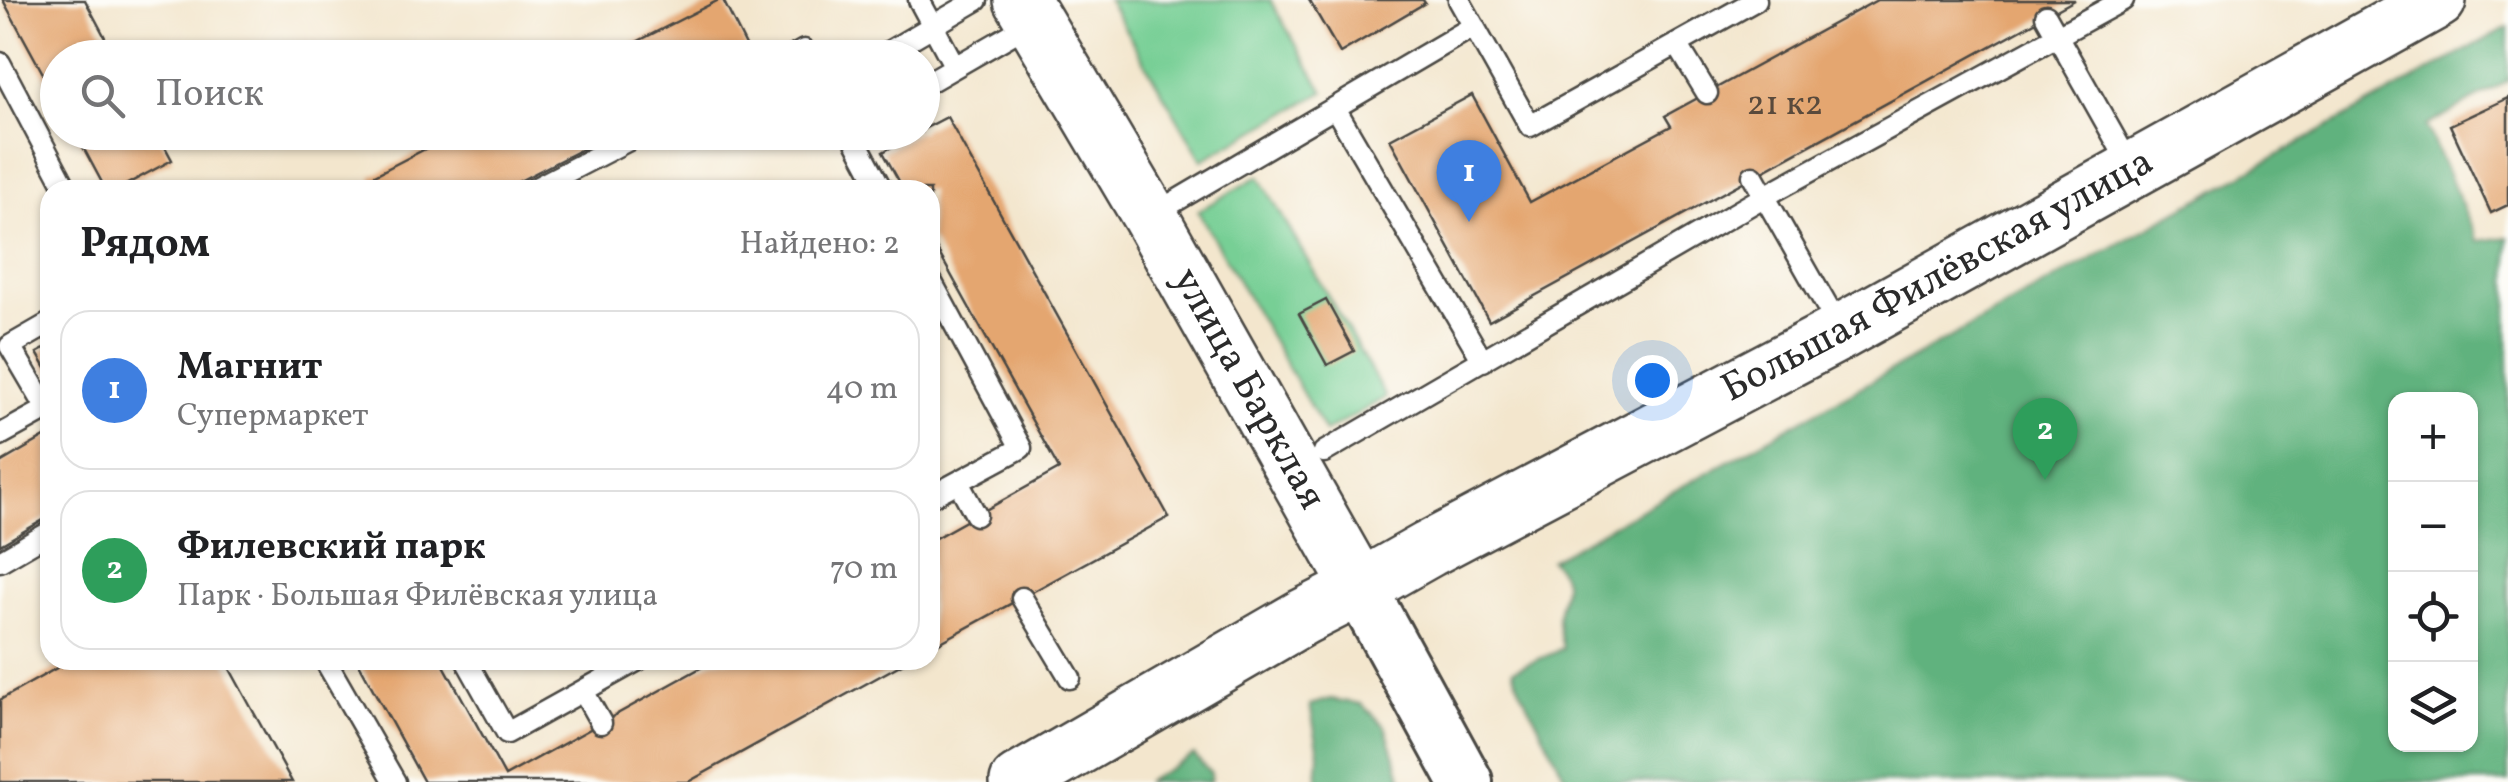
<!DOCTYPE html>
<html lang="ru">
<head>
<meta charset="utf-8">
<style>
  body { margin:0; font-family:Vollkorn,serif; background:#f6f6f6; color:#202124 }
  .controls { position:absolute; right:30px; bottom:30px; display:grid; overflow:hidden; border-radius:20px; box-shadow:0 2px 8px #0004 }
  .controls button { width:90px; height:90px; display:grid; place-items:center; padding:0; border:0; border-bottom:2px solid #e0e0e0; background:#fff; color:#202124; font:50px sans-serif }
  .you { position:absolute; left:1652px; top:380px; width:35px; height:35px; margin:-25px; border:8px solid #fff; border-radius:50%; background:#1a73e8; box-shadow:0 0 0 15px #1a73e833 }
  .badge { display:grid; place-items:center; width:65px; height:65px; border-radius:50%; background:#d93025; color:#fff; font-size:32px; font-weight:700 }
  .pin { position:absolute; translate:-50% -82px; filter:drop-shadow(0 2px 5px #0008) }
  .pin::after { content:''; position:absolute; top:52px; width:35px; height:30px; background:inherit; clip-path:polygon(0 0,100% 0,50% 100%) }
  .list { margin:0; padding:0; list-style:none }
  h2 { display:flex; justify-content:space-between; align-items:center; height:130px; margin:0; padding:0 40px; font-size:42px }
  h2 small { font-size:32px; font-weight:400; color:#757577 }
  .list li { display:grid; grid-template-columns:65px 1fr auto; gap:30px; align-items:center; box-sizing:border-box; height:160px; margin:0 20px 20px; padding:0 20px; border:2px solid #e0e0e0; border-radius:30px }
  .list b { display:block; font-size:38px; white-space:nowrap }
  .list p { margin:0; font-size:32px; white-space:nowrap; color:#757577 }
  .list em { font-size:32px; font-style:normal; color:#757577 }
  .icon { flex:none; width:55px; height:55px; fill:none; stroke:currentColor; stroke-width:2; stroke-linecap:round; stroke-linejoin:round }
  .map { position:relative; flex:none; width:2508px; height:782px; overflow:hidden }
  .search { position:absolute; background:#fff; box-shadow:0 2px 8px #0004; left:40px; top:40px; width:900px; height:110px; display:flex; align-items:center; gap:25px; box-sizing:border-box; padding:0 35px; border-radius:55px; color:#757577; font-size:38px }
  .panel { position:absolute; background:#fff; box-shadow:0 2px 8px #0004; left:40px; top:180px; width:900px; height:490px; border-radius:30px }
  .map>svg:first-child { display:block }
</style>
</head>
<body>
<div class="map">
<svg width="2508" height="782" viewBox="0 0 2508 782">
  <rect width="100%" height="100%" fill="#fdfcf7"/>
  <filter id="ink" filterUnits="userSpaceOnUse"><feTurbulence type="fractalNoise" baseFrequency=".01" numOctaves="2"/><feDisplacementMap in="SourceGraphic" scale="20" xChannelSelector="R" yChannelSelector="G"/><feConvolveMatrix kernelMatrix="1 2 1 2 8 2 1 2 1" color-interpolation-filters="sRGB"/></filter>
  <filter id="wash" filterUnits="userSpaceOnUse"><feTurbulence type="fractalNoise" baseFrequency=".0048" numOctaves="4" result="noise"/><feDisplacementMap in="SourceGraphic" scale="40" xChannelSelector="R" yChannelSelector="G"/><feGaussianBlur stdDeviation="2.25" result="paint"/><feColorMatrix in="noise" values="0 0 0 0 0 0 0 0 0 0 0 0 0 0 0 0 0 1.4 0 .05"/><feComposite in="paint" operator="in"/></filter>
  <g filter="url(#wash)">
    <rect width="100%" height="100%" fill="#f3e6cd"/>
    <path fill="#77cf95" stroke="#517d60" stroke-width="2.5" d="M 1108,0 L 1270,0 L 1324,92 L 1202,160 Z
      M 1259,176 L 1386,397 L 1325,432 L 1198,211 Z"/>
    <path fill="#61b27e" stroke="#466e54" stroke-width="2.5" fill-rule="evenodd" d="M 2508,27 L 2508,81 L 2426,126 L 2478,241 L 2508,237 L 2508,782 L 1568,782 L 1519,687 L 1513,670 L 1563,649 C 1561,638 1557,625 1558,615 C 1562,589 1573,580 1550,560 ZM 2396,400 L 2470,400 L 2470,744 L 2396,744 Z
      M 1331,699 L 1361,704 L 1385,726 L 1403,782 L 1317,782 L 1319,753 L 1310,705 Z
      M 1194,755 L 1211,774 L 1210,782 L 1145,782 Z"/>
    <g id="blocks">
      <path fill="#e4a66f" d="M 3,0 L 85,0 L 116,58 L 58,58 L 58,101 Z
        M 719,0 L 723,0 L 752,58 L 605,58 Z
        M 1309,0 L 1423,0 L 1425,3 L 1340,53 Z
        M 1877,0 L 2075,0 L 1489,321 L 1390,139 L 1472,95 L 1530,202 L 1671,126 L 1665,116 Z
        M 2508,98 L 2508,205 L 2491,213 L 2450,125 Z
        M 947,117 L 1169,517 L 930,648 L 930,541 L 1059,469 L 930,237 L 930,190 L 904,190 L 883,152 L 918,132 L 922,132 L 922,130 Z
        M 75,132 L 157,132 L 172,160 L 116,190 L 106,190 Z
        M 458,132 L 615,132 L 502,190 L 378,190 L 371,177 Z
        M 1326,300 L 1354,351 L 1327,365 L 1299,314 Z
        M 50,346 L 50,375 L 37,353 Z
        M 50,434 L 50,516 L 0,545 L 0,463 Z
        M 71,660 L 225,660 L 292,782 L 0,782 L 0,700 Z
        M 357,660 L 441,660 L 505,776 L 715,660 L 909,660 L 688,782 L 424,782 Z"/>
    </g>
  </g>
  <g filter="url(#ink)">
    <use href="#blocks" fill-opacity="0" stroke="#494743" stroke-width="2.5"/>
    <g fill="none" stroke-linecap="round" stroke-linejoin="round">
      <g stroke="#494743" stroke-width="25">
        <path id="service" d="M 919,0 L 955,67
          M 1459,0 L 1530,126 L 1756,0
          M 2046,16 L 2131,167
          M 1677,44 L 1707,93
          M 790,58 L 804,50 L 808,58
          M 878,58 L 977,0
          M 0,63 L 67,190
          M 922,86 L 1033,22
          M 1335,108 L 1483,361
          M 851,132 L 882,190
          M 1753,176 L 1841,331
          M 532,190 L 644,132
          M 1152,215 L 1474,26
          M 930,279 L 1021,448 L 930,497
          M 0,435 L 47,409 L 10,346 L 50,323
          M 1324,452 L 1765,196 L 2123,0
          M 958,482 L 976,515
          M 0,561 L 50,532
          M 1022,598 L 1070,678
          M 325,660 L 395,782
          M 466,660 L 507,733 L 638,660
          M 583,691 L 601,723"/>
      </g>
      <g stroke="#494743" stroke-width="58">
        <path id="tertiary" d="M 1360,588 L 1466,782"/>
      </g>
      <g stroke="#494743" stroke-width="60">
        <g id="secondary">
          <path id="s1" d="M 1022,0 L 1150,216 L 1360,588"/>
          <path id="s2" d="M 1018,782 L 1303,617 L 1360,588 L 1429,549 L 1841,332 L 2438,0"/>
        </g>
      </g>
      <use href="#service" stroke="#fff" stroke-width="20"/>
      <use href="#tertiary" stroke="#fff" stroke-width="52"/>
      <use href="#secondary" stroke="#fff" stroke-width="55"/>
    </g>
  </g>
  <g text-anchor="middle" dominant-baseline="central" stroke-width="9" stroke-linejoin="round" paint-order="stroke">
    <g font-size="35" fill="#594a3c">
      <text x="1785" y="105">21 к2</text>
    </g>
    <g font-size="40" fill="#2b2b2b" stroke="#fdfcf7">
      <text stroke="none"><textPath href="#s2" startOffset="1050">Большая Филёвская улица</textPath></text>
      <text stroke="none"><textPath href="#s1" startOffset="450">улица Барклая</textPath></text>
    </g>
  </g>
</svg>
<div class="controls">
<button>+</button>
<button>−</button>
<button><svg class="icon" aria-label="locate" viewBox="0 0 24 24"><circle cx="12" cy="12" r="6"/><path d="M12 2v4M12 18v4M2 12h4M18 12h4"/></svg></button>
<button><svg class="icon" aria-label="layers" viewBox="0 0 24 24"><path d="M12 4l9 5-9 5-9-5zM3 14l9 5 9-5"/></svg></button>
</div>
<div class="you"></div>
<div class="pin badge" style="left:1469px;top:222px;background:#3f7fe0">1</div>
<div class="pin badge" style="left:2045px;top:480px;background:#2e9e5b">2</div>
<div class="search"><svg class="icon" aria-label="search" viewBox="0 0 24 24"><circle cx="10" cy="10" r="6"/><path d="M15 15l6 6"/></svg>Поиск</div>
<section class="panel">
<h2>Рядом<small>Найдено: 2</small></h2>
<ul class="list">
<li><span class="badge" style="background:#3f7fe0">1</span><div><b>Магнит</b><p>Супермаркет</p></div><em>40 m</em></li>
<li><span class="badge" style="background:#2e9e5b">2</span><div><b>Филевский парк</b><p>Парк · Большая Филёвская улица</p></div><em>70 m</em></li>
</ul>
</section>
</div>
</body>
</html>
